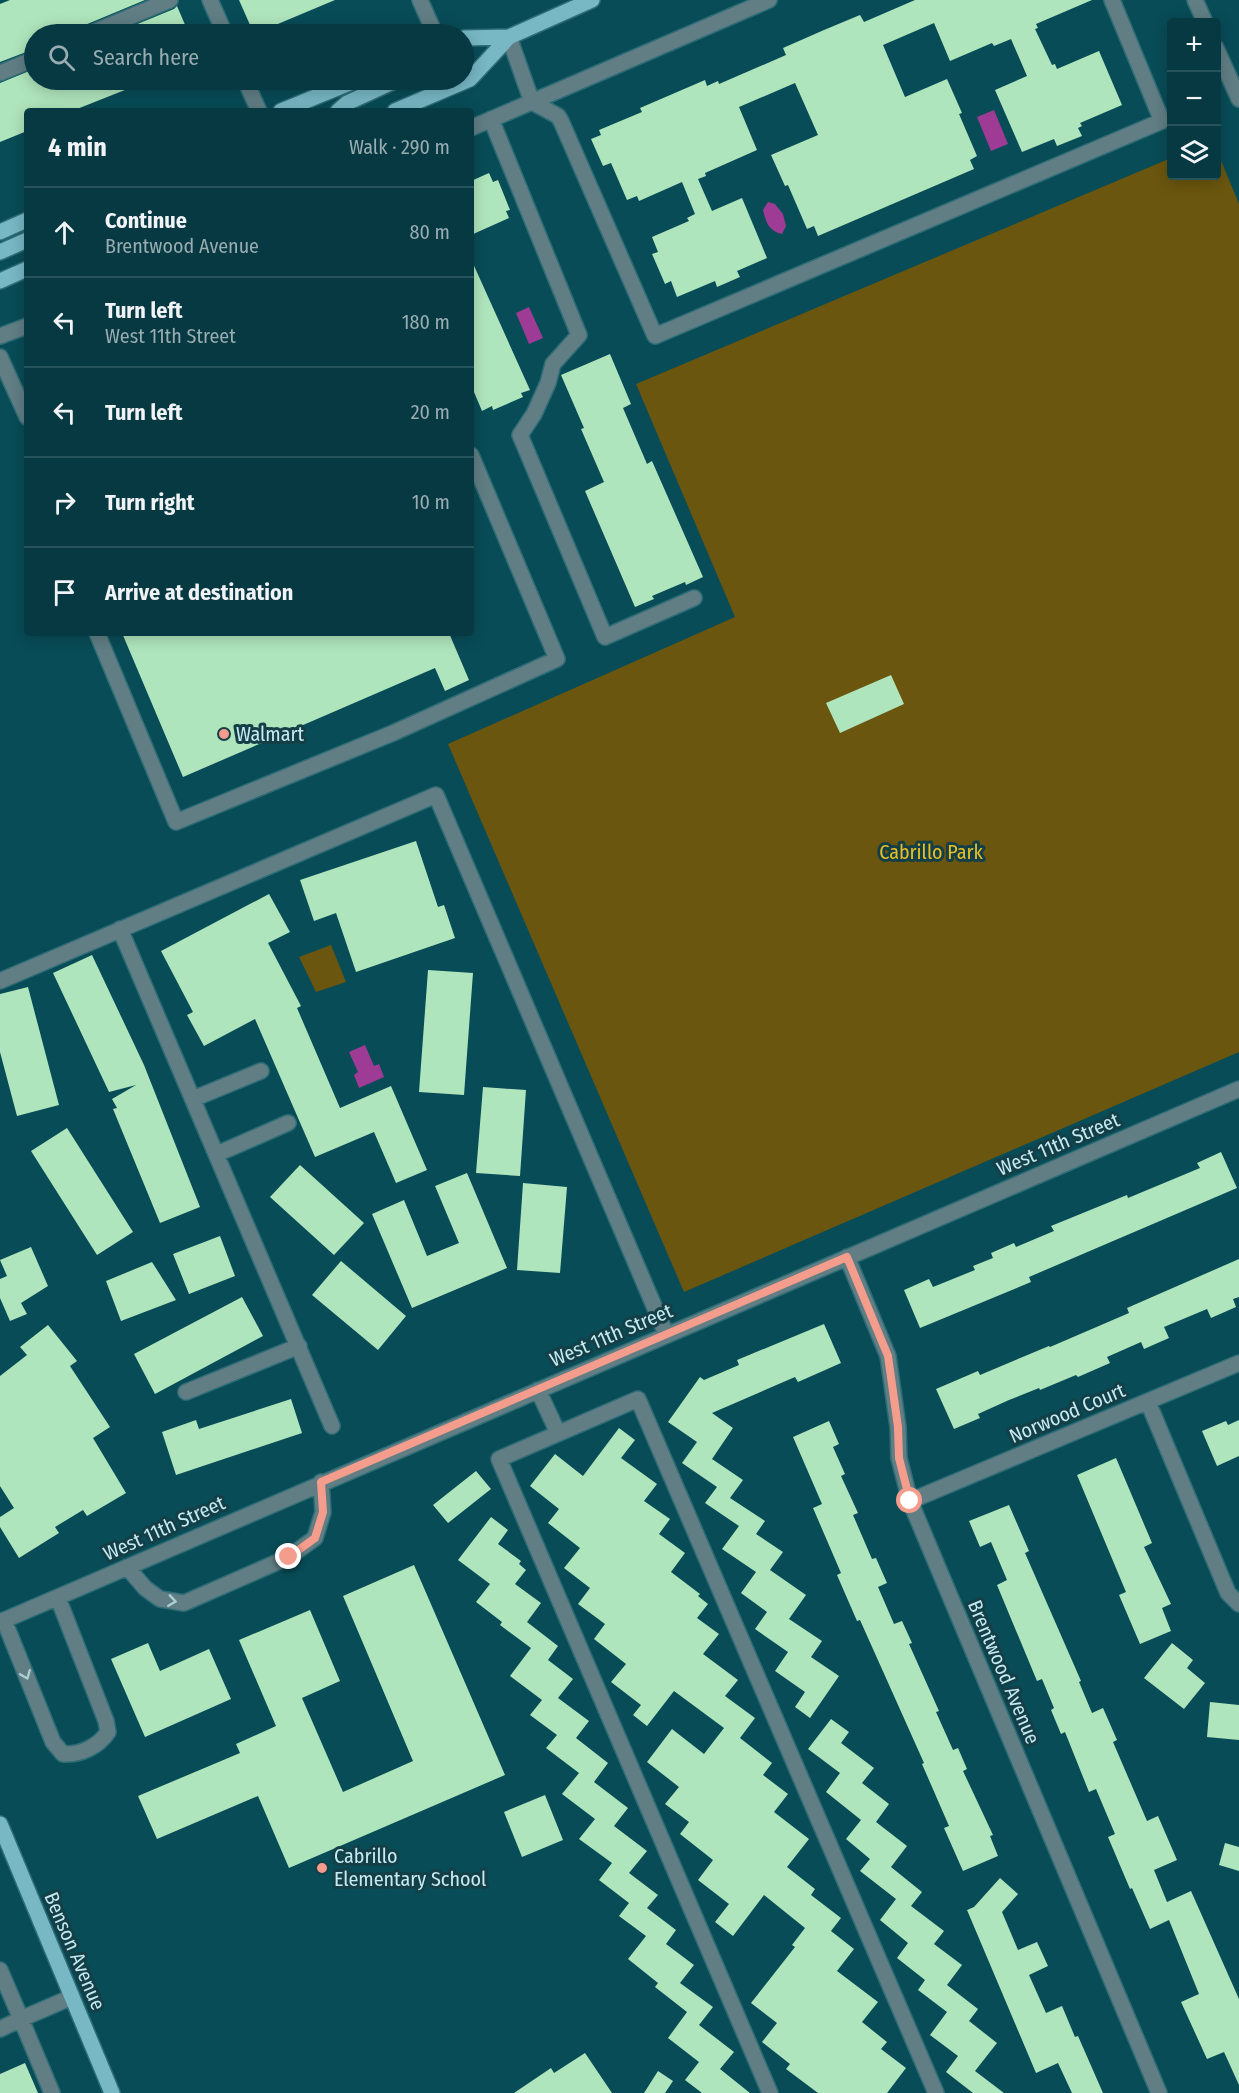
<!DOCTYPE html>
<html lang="en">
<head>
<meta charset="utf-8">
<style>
  body { margin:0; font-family:"Fira Sans Condensed",sans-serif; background:#14444c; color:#f1f3f6 }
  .controls { position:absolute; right:18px; top:18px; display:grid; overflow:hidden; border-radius:6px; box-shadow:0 3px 15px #0003 }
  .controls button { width:54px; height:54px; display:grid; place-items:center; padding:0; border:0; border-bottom:2px solid #27535a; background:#063941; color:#f1f3f6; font:30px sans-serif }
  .stop { position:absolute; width:18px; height:18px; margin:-14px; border:4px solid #f49d8c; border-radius:50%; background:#fff }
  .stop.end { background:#f49d8c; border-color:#fff; box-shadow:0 2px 6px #0008 }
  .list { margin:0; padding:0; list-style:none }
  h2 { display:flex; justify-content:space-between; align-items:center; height:78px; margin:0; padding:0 24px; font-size:26px }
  h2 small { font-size:20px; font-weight:400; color:#98acb1 }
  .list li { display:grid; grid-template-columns:39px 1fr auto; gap:18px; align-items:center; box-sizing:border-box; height:90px; padding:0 24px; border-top:2px solid #27535a }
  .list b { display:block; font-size:22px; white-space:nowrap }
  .list p { margin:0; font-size:20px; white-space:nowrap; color:#98acb1 }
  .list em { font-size:20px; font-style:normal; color:#98acb1 }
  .icon { flex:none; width:33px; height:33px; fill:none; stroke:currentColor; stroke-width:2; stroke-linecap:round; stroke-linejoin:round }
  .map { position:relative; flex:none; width:1239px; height:2093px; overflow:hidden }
  .search { position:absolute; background:#063941; box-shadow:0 3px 15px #0003; left:24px; top:24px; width:450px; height:66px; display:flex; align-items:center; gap:15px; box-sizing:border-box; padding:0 21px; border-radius:33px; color:#98acb1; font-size:22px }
  .panel { position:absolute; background:#063941; box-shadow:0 3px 15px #0003; left:24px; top:108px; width:450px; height:528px; border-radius:6px }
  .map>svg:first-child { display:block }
</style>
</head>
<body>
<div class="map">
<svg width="1239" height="2093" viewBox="0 0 1239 2093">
  <rect width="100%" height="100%" fill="#084c57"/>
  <path fill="#6a560e" d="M 1217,151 L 1239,204 L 1239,1052 L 684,1292 L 448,744 L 735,617 L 636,384 L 1171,158 L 1172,176 L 1216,176 Z
    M 331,945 L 346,982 L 316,992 L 299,957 Z"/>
  <path fill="#9e3b94" d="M 994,110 L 1008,144 L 991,151 L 977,117 Z
    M 768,202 L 775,204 L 783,214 L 786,226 L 782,234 C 769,231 766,223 763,210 Z
    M 529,307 L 543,338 L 529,344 L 516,313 Z
    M 365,1045 L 374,1066 L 379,1064 L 384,1077 L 359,1088 L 354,1075 L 358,1072 L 349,1052 Z"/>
  <path fill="#afe5bc" d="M 10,0 L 145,0 L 85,25 L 81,29 L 79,34 L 34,34 L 34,49 L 0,62 L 0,4 Z
    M 239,0 L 335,0 L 254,34 Z
    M 915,0 L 1092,0 L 1036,24 L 1038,28 L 1035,29 L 1052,65 L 1055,64 L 1057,69 L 1099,51 L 1122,105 L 1080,123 L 1082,126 L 1078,128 L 1082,136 L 1057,146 L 1054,139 L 1022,152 L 995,90 L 1027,76 L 1011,39 L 994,46 L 992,43 L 950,61 L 934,23 L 883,45 L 905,97 L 947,79 L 962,113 L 959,114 L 977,156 L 970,160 L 974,169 L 818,236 L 814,226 L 807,229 L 788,185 L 785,186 L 771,155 L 818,135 L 795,83 L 739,107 L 757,150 L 705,173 L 706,176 L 698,179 L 712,211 L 742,198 L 767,258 L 737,271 L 740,277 L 717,287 L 715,281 L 677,297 L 671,281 L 665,284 L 652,254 L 658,252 L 652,237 L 689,221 L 687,218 L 695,214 L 682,182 L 639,201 L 637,196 L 627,200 L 611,163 L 603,166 L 591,139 L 601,135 L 599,130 L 642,112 L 640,108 L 705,80 L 707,86 L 718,81 L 719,84 L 786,55 L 783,48 L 824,30 L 860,15 L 864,22 Z
    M 177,6 L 189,34 L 113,34 L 174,9 Z
    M 34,69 L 34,80 L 150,80 L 72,111 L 27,111 L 27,131 L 0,142 L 0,83 Z
    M 489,173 L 493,182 L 498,180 L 510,210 L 506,211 L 509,218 L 471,235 L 471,181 Z
    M 471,259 L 530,390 L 521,393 L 523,397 L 493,410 L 492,406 L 482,411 L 471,385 Z
    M 610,354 L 631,404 L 623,408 L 647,464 L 652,461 L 703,577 L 686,585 L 685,582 L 652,596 L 654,599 L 635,607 L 585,491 L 604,482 L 581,429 L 584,428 L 561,375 Z
    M 122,633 L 449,633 L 469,680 L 445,691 L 435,668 L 183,777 Z
    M 891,675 L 904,704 L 840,733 L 826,703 Z
    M 416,841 L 438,907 L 444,905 L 455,938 L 356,972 L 336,913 L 314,921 L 300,880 Z
    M 269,894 L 290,932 L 268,943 L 301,1006 L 297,1008 L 340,1108 L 391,1086 L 427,1170 L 396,1183 L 374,1132 L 315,1157 L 255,1019 L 204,1046 L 187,1015 L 193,1012 L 161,951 Z
    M 92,955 L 144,1065 L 200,1207 L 160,1223 L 113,1109 L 117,1108 L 112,1099 L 136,1085 L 109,1092 L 53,973 Z
    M 428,970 L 473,973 L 464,1095 L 419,1092 Z
    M 28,987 L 59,1105 L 17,1116 L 0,1052 L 0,994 Z
    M 483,1087 L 526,1090 L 520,1176 L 476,1173 Z
    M 67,1128 L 133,1232 L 97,1255 L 31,1151 Z
    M 1221,1152 L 1237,1188 L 1029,1277 L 1031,1282 L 920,1328 L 904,1290 L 929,1279 L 933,1287 L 975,1270 L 973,1266 L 993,1258 L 991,1253 L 1014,1243 L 1016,1247 L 1054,1231 L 1051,1226 L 1127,1195 L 1128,1198 L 1200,1168 L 1197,1163 Z
    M 300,1165 L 364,1223 L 334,1255 L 270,1197 Z
    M 467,1173 L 507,1268 L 412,1308 L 372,1214 L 404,1200 L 427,1256 L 459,1243 L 435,1186 Z
    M 523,1183 L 567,1187 L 560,1273 L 517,1270 Z
    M 220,1236 L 235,1276 L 189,1294 L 173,1254 Z
    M 31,1247 L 48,1286 L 21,1303 L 27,1314 L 10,1321 L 0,1298 L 0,1279 L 7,1276 L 0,1260 Z
    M 1239,1259 L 1239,1297 L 1233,1299 L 1236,1307 L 1211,1318 L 1207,1309 L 1164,1327 L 1169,1338 L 1144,1349 L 1141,1342 L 1107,1357 L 1110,1363 L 1078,1377 L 1076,1375 L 1040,1390 L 1039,1388 L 1009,1400 L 978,1414 L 980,1418 L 954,1429 L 936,1389 L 978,1371 L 980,1375 L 1049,1346 L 1050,1347 L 1129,1313 L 1127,1308 Z
    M 341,1261 L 406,1316 L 378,1350 L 312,1295 Z
    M 152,1262 L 176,1300 L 121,1321 L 106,1281 Z
    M 242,1297 L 263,1336 L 155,1394 L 134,1354 Z
    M 824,1324 L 841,1363 L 798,1382 L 795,1377 L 712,1413 L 733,1428 L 712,1459 L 743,1480 L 730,1498 L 765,1521 L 756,1534 L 783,1552 L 770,1570 L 806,1595 L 789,1619 L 822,1641 L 811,1657 L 839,1676 L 810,1718 L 795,1707 L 805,1692 L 775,1671 L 788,1652 L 755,1629 L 767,1612 L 741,1593 L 756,1572 L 722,1549 L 739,1526 L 705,1503 L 717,1487 L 682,1463 L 697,1442 L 668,1422 L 700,1377 L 704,1380 L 739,1365 L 737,1360 Z
    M 48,1325 L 77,1361 L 70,1366 L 110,1427 L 93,1438 L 126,1493 L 87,1516 L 83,1510 L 55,1527 L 59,1533 L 19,1558 L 0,1527 L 0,1517 L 14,1508 L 0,1486 L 0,1376 L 27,1355 L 20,1347 Z
    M 291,1399 L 302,1433 L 176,1475 L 162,1432 L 196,1420 L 199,1429 Z
    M 1239,1420 L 1239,1456 L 1217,1466 L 1202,1431 L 1226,1421 L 1228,1425 Z
    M 829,1421 L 839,1444 L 833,1447 L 845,1474 L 841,1476 L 858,1513 L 853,1515 L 872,1559 L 876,1558 L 887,1583 L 878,1587 L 894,1624 L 902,1621 L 912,1643 L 909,1644 L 939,1711 L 936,1712 L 953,1750 L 958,1748 L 967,1769 L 963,1771 L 993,1835 L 990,1836 L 998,1856 L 963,1871 L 944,1828 L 949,1826 L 922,1764 L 924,1763 L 860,1620 L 857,1621 L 837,1575 L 841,1573 L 813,1508 L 822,1504 L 793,1437 Z
    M 619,1428 L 635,1440 L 621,1458 L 657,1484 L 644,1501 L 670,1519 L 659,1534 L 685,1553 L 671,1572 L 700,1594 L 698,1596 L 708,1604 L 697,1618 L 719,1634 L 703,1654 L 738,1680 L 725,1696 L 755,1718 L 740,1738 L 772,1763 L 763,1775 L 788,1794 L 774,1812 L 809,1839 L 787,1867 L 815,1889 L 811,1895 L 841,1918 L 831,1931 L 854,1949 L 837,1971 L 878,2002 L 862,2022 L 887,2042 L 881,2049 L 906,2068 L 887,2093 L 818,2093 L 786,2069 L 790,2064 L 762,2042 L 777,2023 L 751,2003 L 795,1947 L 792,1945 L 805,1928 L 764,1895 L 733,1936 L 715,1922 L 729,1904 L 698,1880 L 713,1860 L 680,1834 L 689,1822 L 665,1804 L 679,1787 L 647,1762 L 672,1729 L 704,1754 L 724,1728 L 674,1691 L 647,1726 L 633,1715 L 641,1705 L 611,1682 L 626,1664 L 594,1639 L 605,1624 L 578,1604 L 590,1588 L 564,1568 L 580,1548 L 548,1523 L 559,1509 L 530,1486 L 555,1454 L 583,1476 Z
    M 1116,1458 L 1152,1543 L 1144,1547 L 1171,1604 L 1162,1608 L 1171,1631 L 1140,1644 L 1119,1595 L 1126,1592 L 1077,1475 Z
    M 476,1471 L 491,1489 L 448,1523 L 433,1505 Z
    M 1009,1505 L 1029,1551 L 1025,1553 L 1081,1681 L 1079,1682 L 1092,1713 L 1103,1708 L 1117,1740 L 1113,1742 L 1147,1821 L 1158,1816 L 1177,1860 L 1154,1870 L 1167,1902 L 1191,1891 L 1239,1999 L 1239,2085 L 1224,2052 L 1207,2059 L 1181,2002 L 1199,1994 L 1169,1920 L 1150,1929 L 1132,1888 L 1130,1889 L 1108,1837 L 1115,1834 L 1096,1789 L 1089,1792 L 1065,1732 L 1061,1734 L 1051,1710 L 1054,1708 L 1042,1679 L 1037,1681 L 997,1585 L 1007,1580 L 991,1542 L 980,1547 L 969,1521 Z
    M 491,1517 L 508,1530 L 498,1544 L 521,1561 L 519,1564 L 526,1570 L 515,1584 L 541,1603 L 527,1622 L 558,1646 L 548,1660 L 573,1679 L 558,1698 L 589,1721 L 576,1738 L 608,1763 L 594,1782 L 628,1808 L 614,1826 L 647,1851 L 629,1873 L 658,1895 L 647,1908 L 676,1930 L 666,1944 L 694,1965 L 680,1983 L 713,2007 L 699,2025 L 734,2052 L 720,2069 L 750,2093 L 702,2093 L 685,2080 L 699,2062 L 668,2038 L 687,2012 L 655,1987 L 658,1983 L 628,1959 L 646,1936 L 619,1916 L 629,1903 L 599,1880 L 612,1863 L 579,1839 L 595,1819 L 562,1794 L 579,1773 L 546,1748 L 557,1735 L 530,1715 L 542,1700 L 510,1676 L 531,1648 L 500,1625 L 502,1622 L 476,1602 L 490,1584 L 458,1560 Z
    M 414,1565 L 505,1775 L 289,1868 L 258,1796 L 157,1839 L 138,1796 L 240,1753 L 236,1744 L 276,1726 L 239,1640 L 310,1610 L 340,1681 L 302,1698 L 343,1792 L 413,1761 L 343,1596 Z
    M 148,1643 L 160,1671 L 209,1649 L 231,1699 L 145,1737 L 111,1659 Z
    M 1172,1643 L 1193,1660 L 1187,1668 L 1205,1683 L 1184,1709 L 1144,1678 Z
    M 1210,1702 L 1239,1705 L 1239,1740 L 1207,1737 Z
    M 831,1719 L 849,1732 L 841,1743 L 874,1768 L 862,1783 L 889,1804 L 876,1822 L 907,1846 L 891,1867 L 922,1892 L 911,1906 L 944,1931 L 934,1944 L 962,1965 L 947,1985 L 978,2009 L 969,2021 L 997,2043 L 975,2071 L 1004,2093 L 973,2093 L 946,2072 L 958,2056 L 930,2035 L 947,2012 L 918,1990 L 925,1980 L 897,1958 L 908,1943 L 880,1920 L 896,1899 L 860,1871 L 870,1859 L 846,1839 L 861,1820 L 826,1792 L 840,1773 L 808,1749 Z
    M 545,1795 L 563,1840 L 522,1857 L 504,1812 Z
    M 1225,1843 L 1239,1847 L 1239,1871 L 1219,1865 Z
    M 1000,1878 L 1018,1894 L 1002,1912 L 1018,1950 L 1037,1942 L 1048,1966 L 1029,1975 L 1046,2013 L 1062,2006 L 1075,2037 L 1078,2036 L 1103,2093 L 1072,2093 L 1058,2063 L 1036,2073 L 967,1910 L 974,1907 Z
    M 585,2053 L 612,2093 L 514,2093 L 551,2068 L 554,2073 Z
    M 25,2063 L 38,2093 L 0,2093 L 0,2074 Z
    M 658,2071 L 673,2081 L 665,2093 L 644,2093 Z"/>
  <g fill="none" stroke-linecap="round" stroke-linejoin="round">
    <g stroke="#2e6c76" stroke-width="18">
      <path id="minor" d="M 210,0 L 225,34
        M 420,0 L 435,34
        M 1195,0 L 1205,22
        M 89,34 L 170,0
        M 509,37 L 532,102 L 558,116 L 561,121 L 655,336 L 1162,121 L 1112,0
        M 1216,48 L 1239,99
        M 0,73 L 34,59
        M 245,80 L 259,111
        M 491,119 L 579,335 L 553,364 L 548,383 L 534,414 L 520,435 L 605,637 L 694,598
        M 471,128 L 769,0
        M 0,336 L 27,326
        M 0,357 L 27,417
        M 97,633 L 176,822 L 393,733 L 557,659 L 471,455
        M 120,929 L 332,1426
        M 0,981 L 436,795 L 666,1334
        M 193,1099 L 261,1071
        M 217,1154 L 288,1123
        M 847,1257 L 888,1356 L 898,1427 L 899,1458 L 910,1501 L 1159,2093
        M 538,1390 L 558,1433
        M 186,1392 L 299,1346
        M 1148,1402 L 1228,1593 L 1239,1604
        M 910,1501 L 1239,1363
        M 127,1567 L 145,1588 L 160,1599 L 184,1603 L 289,1557 L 315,1538 L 323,1512 L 321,1482
        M 4,1620 L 53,1742 L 63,1754 C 80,1755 98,1747 108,1732 L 106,1721 L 58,1598
        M 0,1622 L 1239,1089
        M 0,1970 L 21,2019 L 72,1997
        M 0,2029 L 21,2019 L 52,2093
        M 770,2093 L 499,1459 L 638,1399 L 936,2093"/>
    </g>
    <g stroke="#2e6c76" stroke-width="18">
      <path id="major" d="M 464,38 L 509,37 L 592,0
        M 281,111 L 357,80
        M 338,111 L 347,103 L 397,80
        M 395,111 L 470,79 L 509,37
        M 0,232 L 27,220
        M 0,252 L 27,240
        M 0,281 L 27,269
        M 0,1824 L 112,2093"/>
    </g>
    <use href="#minor" stroke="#607e84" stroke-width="15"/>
    <use href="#major" stroke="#78b7c4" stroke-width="15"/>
  </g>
  <defs><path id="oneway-chevron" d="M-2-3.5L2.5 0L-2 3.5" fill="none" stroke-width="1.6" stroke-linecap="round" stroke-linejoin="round" transform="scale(1.5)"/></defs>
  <g stroke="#accfd6">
    <use href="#oneway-chevron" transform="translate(172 1601) rotate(8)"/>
    <use href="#oneway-chevron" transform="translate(26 1675) rotate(68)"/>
  </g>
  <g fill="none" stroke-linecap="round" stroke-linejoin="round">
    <path stroke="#f49d8c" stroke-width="8" d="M 289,1557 L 315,1538 L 323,1512 L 321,1482 L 847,1257 L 888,1356 L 898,1427 L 899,1458 L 910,1501"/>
  </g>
  <g fill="#f49d8c" stroke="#153f47" stroke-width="2">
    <circle cx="224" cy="734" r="6"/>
    <circle cx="322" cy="1868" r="6"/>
  </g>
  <g text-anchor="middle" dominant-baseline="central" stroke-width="6" stroke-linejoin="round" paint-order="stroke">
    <g font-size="20" fill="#c5eaf2" stroke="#153f47" text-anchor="start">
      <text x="236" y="734">Walmart</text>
      <text x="334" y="1856">Cabrillo<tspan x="334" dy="23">Elementary School</tspan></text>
    </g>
    <g font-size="20" fill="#e8bf24" stroke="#153f47">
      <text x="931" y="852">Cabrillo Park</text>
    </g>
    <g font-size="20" fill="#c5eaf2" stroke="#153f47">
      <text transform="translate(1058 1144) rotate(-23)">West 11th Street</text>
      <text transform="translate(611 1335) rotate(-23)">West 11th Street</text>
      <text transform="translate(1067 1413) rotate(-23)">Norwood Court</text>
      <text transform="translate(164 1528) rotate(-24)">West 11th Street</text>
      <text transform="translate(1004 1672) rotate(67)">Brentwood Avenue</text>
      <text transform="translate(75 1951) rotate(67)">Benson Avenue</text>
    </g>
  </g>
</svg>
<div class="controls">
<button>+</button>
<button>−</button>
<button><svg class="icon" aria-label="layers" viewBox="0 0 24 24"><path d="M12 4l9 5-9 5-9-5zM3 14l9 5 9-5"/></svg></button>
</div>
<div class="stop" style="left:910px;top:1501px"></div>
<div class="stop end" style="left:289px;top:1557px"></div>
<div class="search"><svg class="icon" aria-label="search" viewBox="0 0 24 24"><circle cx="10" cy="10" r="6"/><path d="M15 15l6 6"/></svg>Search here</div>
<section class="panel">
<h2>4 min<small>Walk · 290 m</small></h2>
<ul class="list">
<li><svg class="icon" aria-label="ahead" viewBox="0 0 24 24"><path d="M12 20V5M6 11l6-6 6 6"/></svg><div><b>Continue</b><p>Brentwood Avenue</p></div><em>80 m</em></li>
<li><svg class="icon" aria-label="left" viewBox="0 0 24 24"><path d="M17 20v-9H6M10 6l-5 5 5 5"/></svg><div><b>Turn left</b><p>West 11th Street</p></div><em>180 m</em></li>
<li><svg class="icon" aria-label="left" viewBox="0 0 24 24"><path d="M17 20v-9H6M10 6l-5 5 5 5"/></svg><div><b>Turn left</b></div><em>20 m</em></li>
<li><svg class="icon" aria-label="right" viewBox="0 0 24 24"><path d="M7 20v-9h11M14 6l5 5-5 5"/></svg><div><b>Turn right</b></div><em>10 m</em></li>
<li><svg class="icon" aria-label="arrive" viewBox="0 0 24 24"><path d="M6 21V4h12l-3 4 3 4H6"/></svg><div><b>Arrive at destination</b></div></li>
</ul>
</section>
</div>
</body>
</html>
